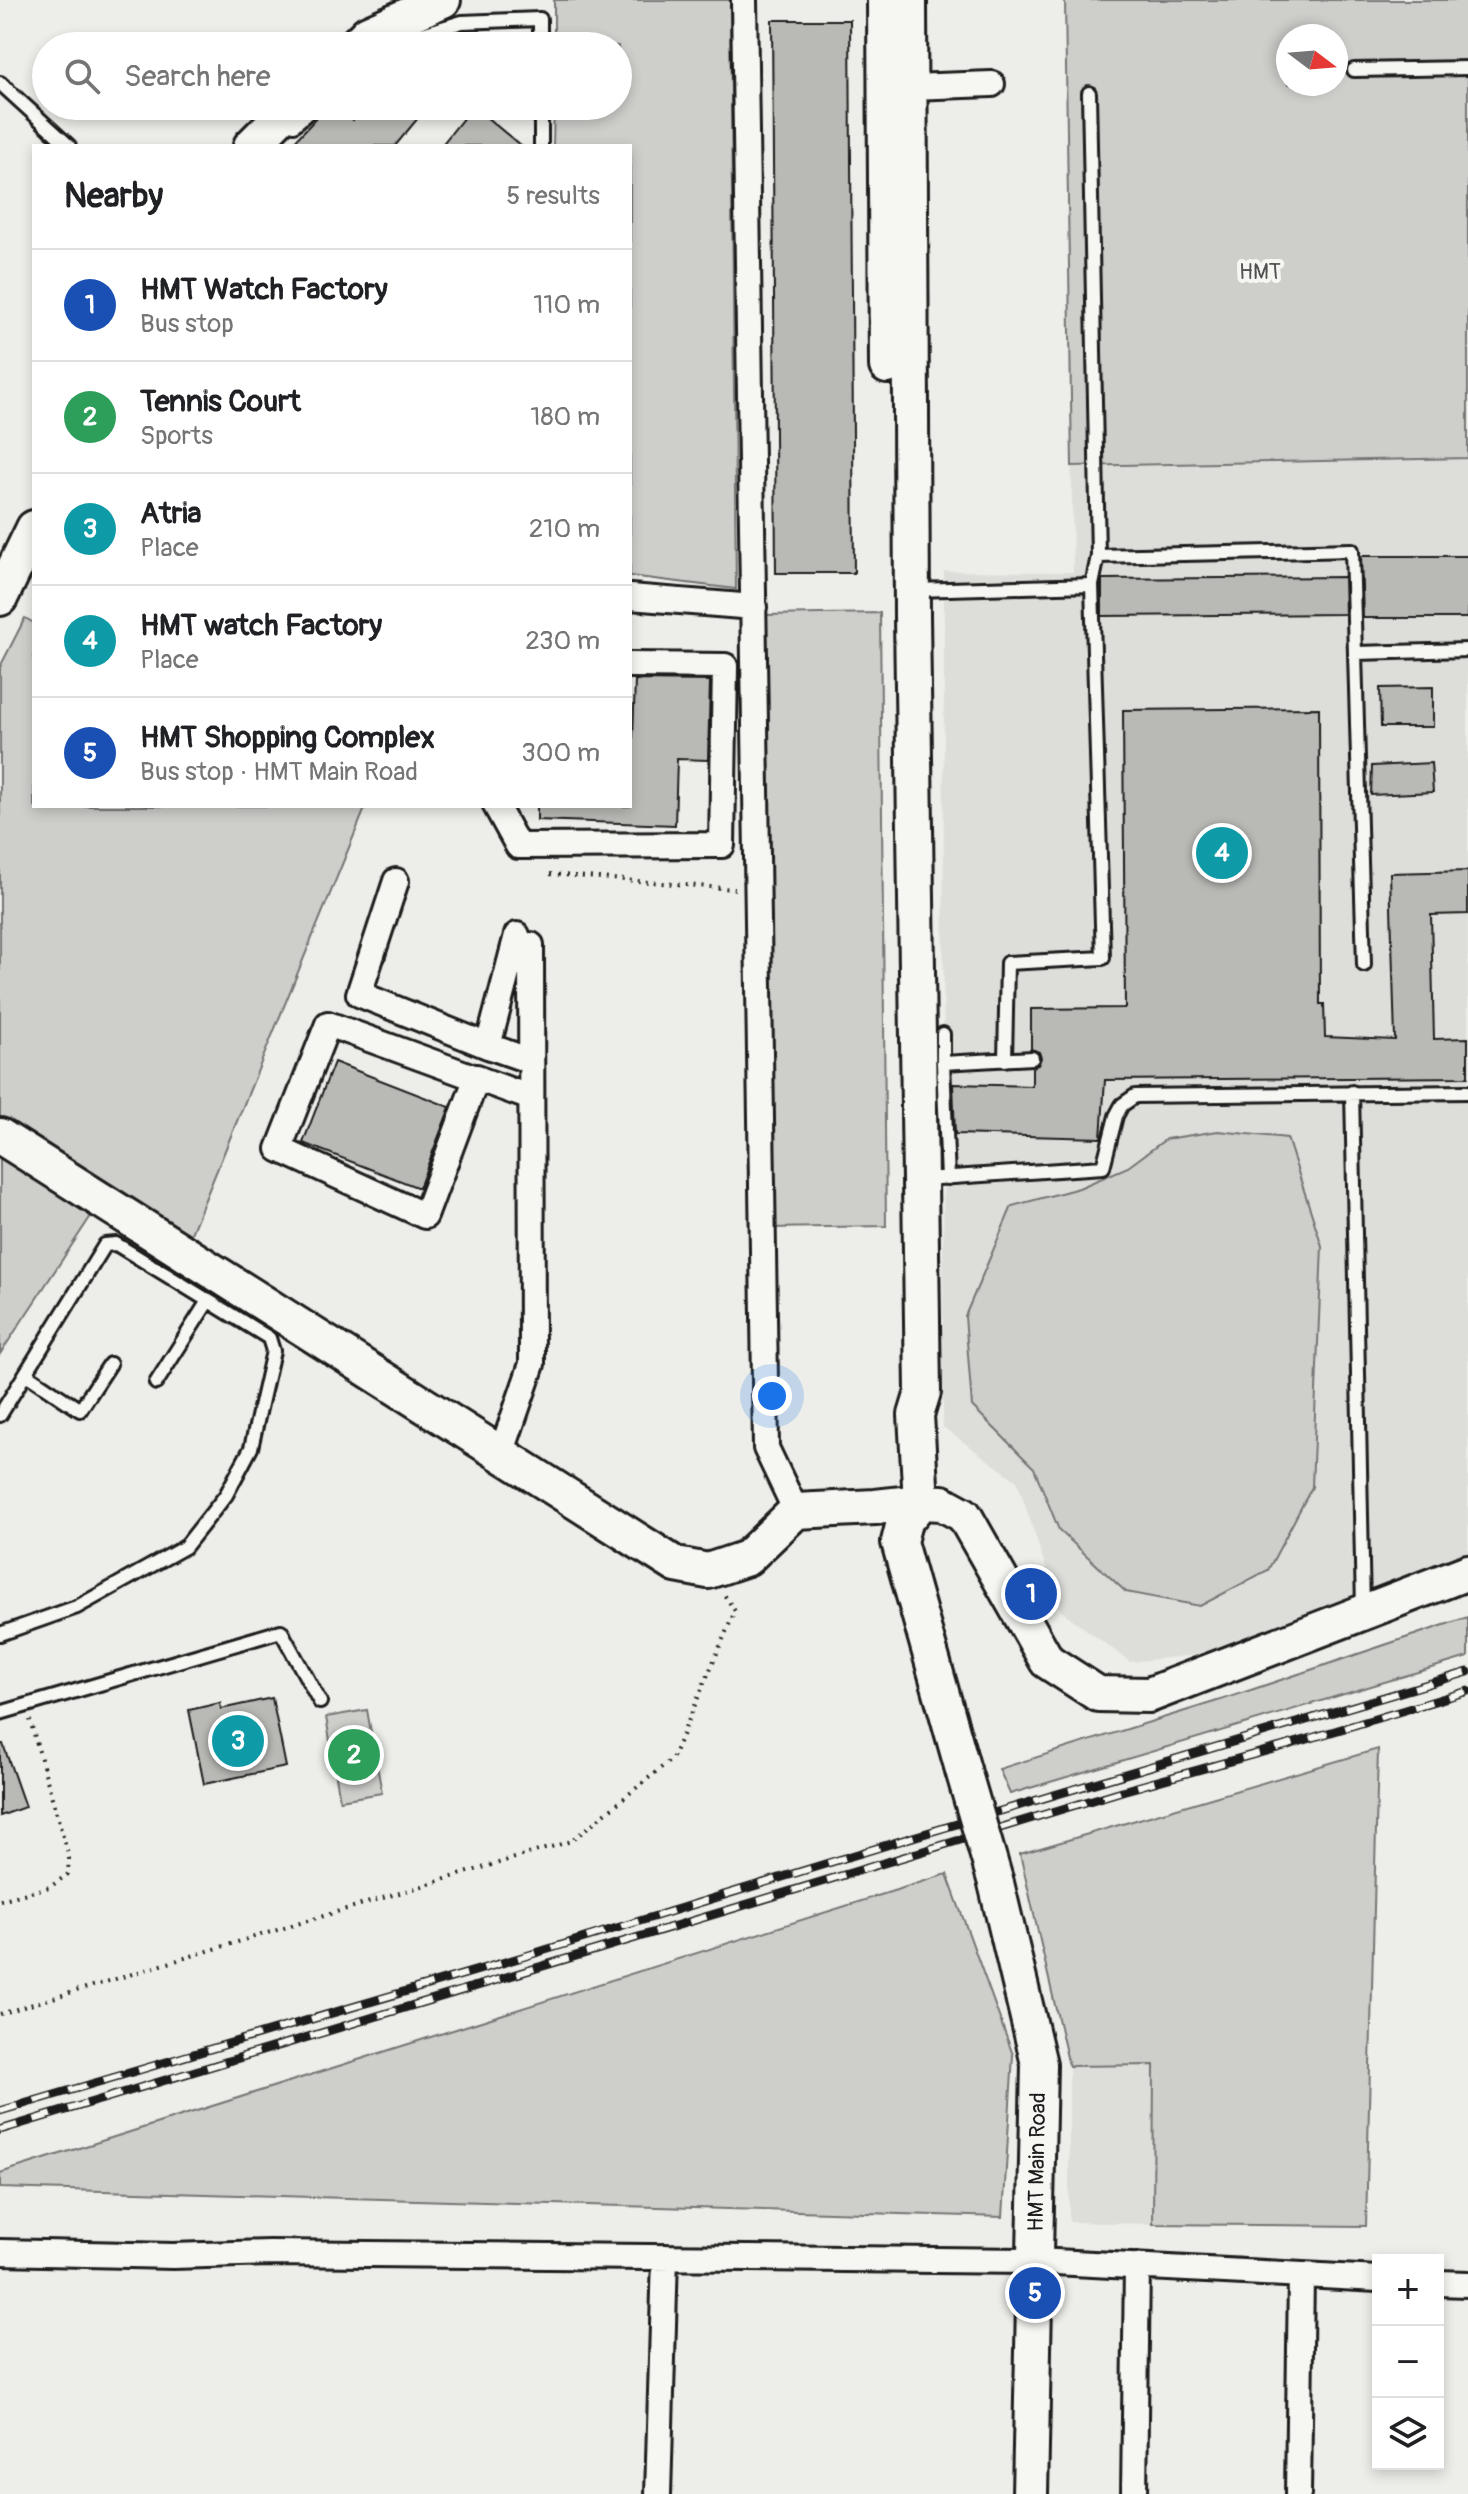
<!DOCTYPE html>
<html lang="en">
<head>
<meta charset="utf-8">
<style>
  body { margin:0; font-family:Pangolin,sans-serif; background:#f2f2f2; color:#202124 }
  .controls { position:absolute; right:24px; bottom:24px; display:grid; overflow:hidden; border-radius:0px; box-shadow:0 4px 12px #0003 }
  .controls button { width:72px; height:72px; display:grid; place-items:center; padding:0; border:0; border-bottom:2px solid #e0e0e0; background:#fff; color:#202124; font:40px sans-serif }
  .compass { position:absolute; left:1276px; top:24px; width:72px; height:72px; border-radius:50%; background:#fff; box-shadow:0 4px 12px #0003; rotate:106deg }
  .you { position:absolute; left:772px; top:1396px; width:28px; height:28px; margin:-20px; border:6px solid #fff; border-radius:50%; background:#1a73e8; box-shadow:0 0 0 12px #1a73e833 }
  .badge { display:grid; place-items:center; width:52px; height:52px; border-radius:50%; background:#d93025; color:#fff; font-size:26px; font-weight:700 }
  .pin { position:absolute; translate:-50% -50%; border:4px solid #fff; box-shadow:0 2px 8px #0006 }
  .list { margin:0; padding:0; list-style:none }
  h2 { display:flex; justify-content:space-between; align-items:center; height:104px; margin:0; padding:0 32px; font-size:34px }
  h2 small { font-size:26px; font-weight:400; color:#757577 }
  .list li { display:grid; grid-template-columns:52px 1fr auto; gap:24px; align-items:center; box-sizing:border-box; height:112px; padding:0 32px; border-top:2px solid #e0e0e0 }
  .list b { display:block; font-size:30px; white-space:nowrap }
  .list p { margin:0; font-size:26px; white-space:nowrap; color:#757577 }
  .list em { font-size:26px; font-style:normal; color:#757577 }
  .icon { flex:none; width:44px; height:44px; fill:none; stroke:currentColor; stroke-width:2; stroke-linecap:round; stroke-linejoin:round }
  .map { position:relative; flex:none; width:1468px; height:2494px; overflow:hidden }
  .search { position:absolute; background:#fff; box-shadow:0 4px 12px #0003; left:32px; top:32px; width:600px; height:88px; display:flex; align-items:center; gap:20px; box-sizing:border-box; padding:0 28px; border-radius:44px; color:#757577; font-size:30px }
  .panel { position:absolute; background:#fff; box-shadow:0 4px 12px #0003; left:32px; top:144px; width:600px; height:664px; border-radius:0px }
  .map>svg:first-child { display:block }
</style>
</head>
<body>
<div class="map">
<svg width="1468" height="2494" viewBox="0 0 1468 2494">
  <rect width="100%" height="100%" fill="#edede9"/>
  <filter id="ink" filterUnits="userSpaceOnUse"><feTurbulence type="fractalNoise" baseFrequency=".0125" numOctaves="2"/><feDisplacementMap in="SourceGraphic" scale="16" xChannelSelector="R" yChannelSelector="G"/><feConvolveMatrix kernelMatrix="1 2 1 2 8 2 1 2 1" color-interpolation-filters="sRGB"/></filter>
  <g filter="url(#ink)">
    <path fill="#ddddda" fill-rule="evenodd" d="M 1065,0 L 1468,0 L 1468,1551 L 1204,1654 L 1130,1662 L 1060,1610 L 1017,1481 L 943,1427 L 944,571 L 1073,572 ZM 1288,36 L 1336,36 L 1336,84 L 1288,84 Z
      M 1154,2065 L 1153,2224 L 1069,2222 L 1069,2066 Z"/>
    <path fill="#cececb" stroke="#757574" stroke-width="2" fill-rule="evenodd" d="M 554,0 L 730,0 L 736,589 L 630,576 L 630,146 L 553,146 L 554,106 L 618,106 L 618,46 L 554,46 Z
      M 1065,0 L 1468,0 L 1468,458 L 1072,466 ZM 1288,36 L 1336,36 L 1336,84 L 1288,84 Z
      M 880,613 L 886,1226 L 769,1228 L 763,615 Z
      M 25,618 L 34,623 L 34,806 L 366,806 L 190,1236 L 0,1119 L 0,667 Z
      M 1218,1131 L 1287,1138 L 1322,1246 L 1312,1487 L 1268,1570 L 1200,1606 L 1126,1592 L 1059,1530 L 1034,1468 L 972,1406 L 965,1316 L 1012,1206 L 1079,1188 L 1128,1167 L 1166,1139 Z
      M 0,1158 L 91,1216 L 0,1354 Z
      M 1468,1617 L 1468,1657 L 1010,1794 L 999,1769 L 1227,1698 Z
      M 367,1710 L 382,1793 L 340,1800 L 326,1717 Z
      M 1378,1749 L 1366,2226 L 1153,2224 L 1154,2065 L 1069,2066 L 1020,1854 Z
      M 947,1874 L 1013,2055 L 1003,2217 L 0,2188 L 0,2173 Z"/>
    <path fill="#b9b9b6" stroke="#1c1c1c" stroke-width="2" d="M 772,20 L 850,20 L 854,573 L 776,573 Z
      M 324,106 L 337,106 L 353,120 L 364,106 L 428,106 L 395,146 L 290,146 L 321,113 Z
      M 473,106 L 521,146 L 441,146 Z
      M 1361,556 L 1468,556 L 1468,618 L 1363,618 Z
      M 1344,577 L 1345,614 L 1102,616 L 1102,579 Z
      M 635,680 L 710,681 L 708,760 L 677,759 L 675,825 L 537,820 L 537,806 L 630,806 L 630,737 L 633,737 Z
      M 1433,687 L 1433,727 L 1381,727 L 1380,688 Z
      M 1319,708 L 1320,1004 L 1324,1004 L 1325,1037 L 1395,1040 L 1390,873 L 1468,871 L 1468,914 L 1431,915 L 1434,1039 L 1468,1038 L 1468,1077 L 1105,1080 L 1101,1138 L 955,1134 L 953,1084 L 1032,1086 L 1032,1067 L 1038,1065 L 1041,1058 L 1039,1052 L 1031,1049 L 1031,1009 L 1125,1008 L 1123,710 Z
      M 1431,763 L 1433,792 L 1371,795 L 1372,766 Z
      M 334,1062 L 450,1107 L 419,1188 L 303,1143 Z
      M 272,1698 L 286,1767 L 204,1784 L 189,1710 L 220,1703 L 221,1709 Z
      M 0,1744 L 3,1744 L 25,1807 L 0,1816 Z"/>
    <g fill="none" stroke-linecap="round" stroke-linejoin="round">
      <g stroke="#1c1c1c" stroke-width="18">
        <path id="lane" d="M 383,46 L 462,22 L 540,19 L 540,46
          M 1354,70 L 1468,68
          M 0,83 L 69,146
          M 1089,93 L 1098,556
          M 541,106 L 541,146
          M 294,125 L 315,106
          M 914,590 L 1092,585 L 1098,556 L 1352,550 L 1364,965
          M 1356,653 L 1468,650
          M 943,1034 L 943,1063
          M 1005,1060 L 1007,963 L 1103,958 L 1092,585
          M 1352,1092 L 1363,1609
          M 948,1178 L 943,1063 L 1032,1058
          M 924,1179 L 1103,1167 L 1116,1116 L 1122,1105 L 1135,1096 L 1468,1092
          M 26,1374 L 80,1410 L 110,1364
          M 156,1383 L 208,1301
          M 0,1415 L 105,1245 L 116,1244 L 269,1338 L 273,1351 L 251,1448 L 226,1495 L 185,1547 L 77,1607 L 0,1634
          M 0,1713 L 281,1631 L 320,1702"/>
      </g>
      <g stroke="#1c1c1c" stroke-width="30">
        <path id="street" d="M 744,0 L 766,1448 L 796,1511
          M 910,87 L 992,84
          M 630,597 L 754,607
          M 496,806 L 518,846 L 722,845 L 725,666 L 630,665
          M 396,881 L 359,994 L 488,1046
          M 517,935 L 488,1046 L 531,1061
          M 477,1077 L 425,1216 L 279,1149 L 328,1024 L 531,1098
          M 501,1454 L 532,1364 L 531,945
          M 0,2252 L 173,2256 L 269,2253 L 1036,2261 L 1378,2279
          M 1438,2283 L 1468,2284
          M 658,2494 L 665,2257
          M 1134,2494 L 1137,2266
          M 1298,2494 L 1301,2275"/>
      </g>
      <g stroke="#1c1c1c" stroke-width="40">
        <path id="secondary" d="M 885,0 L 887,366
          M 355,46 L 368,33 L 443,0
          M 251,146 L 291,106
          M 0,598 L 34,528
          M 0,1136 L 676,1565 L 708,1571 L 747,1558 L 796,1511 L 875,1507 L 921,1502 L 916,1415 L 923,1392 L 912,616 L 909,0
          M 963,1770 L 899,1542 L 904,1522 L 921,1502 L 942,1503 L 964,1515 L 1047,1661 L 1098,1694 L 1149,1695 L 1468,1572
          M 996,1883 L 1039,2064 L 1030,2494"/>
      </g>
      <path stroke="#1c1c1c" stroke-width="4" stroke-dasharray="2 6" stroke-linecap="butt" d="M 550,874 L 735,889
        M 0,1900 L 50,1887 L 68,1874 L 69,1858 L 30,1720
        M 0,2014 L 571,1841 L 672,1759 L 735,1611 L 723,1593"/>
      <use href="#lane" stroke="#f6f6f2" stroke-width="12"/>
      <use href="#street" stroke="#f6f6f2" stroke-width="24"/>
      <use href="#secondary" stroke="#f6f6f2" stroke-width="34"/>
      <g stroke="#1c1c1c" stroke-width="9">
        <path id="rail" d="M 0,2111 L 529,1955 L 913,1837 L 1468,1672
          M 0,2130 L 1122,1791 L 1288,1745 L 1468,1691"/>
      </g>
      <use href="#rail" stroke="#f6f6f2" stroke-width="6" stroke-dasharray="18" stroke-linecap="butt"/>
      <g stroke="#1c1c1c" stroke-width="40" stroke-linecap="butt">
        <path id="secondary-bridge" d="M 963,1770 L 996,1883"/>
      </g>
      <use href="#secondary-bridge" stroke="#f6f6f2" stroke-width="34"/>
    </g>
  </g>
  <g text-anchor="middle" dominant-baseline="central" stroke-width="8" stroke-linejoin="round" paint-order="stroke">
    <g font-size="22" fill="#515151" stroke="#f6f6f2">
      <text x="1260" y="272">HMT</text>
    </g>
    <g font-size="22" fill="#1c1c1c" stroke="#f6f6f2">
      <text transform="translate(1037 2162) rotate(-89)">HMT Main Road</text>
    </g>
  </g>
</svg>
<div class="controls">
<button>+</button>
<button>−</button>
<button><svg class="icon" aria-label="layers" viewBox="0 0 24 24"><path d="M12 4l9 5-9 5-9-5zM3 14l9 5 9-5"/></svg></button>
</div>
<svg class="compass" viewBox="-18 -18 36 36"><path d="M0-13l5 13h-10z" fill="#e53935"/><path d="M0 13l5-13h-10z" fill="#757577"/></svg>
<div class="you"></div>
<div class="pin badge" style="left:1031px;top:1594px;background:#1a4fb4">1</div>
<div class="pin badge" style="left:354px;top:1755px;background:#2e9e5b">2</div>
<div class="pin badge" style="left:238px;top:1741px;background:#0f9aa8">3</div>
<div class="pin badge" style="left:1222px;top:853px;background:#0f9aa8">4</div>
<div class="pin badge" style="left:1035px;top:2293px;background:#1a4fb4">5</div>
<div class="search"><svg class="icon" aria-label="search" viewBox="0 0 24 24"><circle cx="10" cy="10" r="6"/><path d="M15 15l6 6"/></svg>Search here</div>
<section class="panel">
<h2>Nearby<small>5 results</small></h2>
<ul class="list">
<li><span class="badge" style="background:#1a4fb4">1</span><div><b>HMT Watch Factory</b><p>Bus stop</p></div><em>110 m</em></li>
<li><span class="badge" style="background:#2e9e5b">2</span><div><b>Tennis Court</b><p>Sports</p></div><em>180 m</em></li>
<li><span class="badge" style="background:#0f9aa8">3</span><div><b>Atria</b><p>Place</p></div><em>210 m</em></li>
<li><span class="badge" style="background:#0f9aa8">4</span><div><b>HMT watch Factory</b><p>Place</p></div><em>230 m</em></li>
<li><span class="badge" style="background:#1a4fb4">5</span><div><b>HMT Shopping Complex</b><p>Bus stop · HMT Main Road</p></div><em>300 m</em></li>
</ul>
</section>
</div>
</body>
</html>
